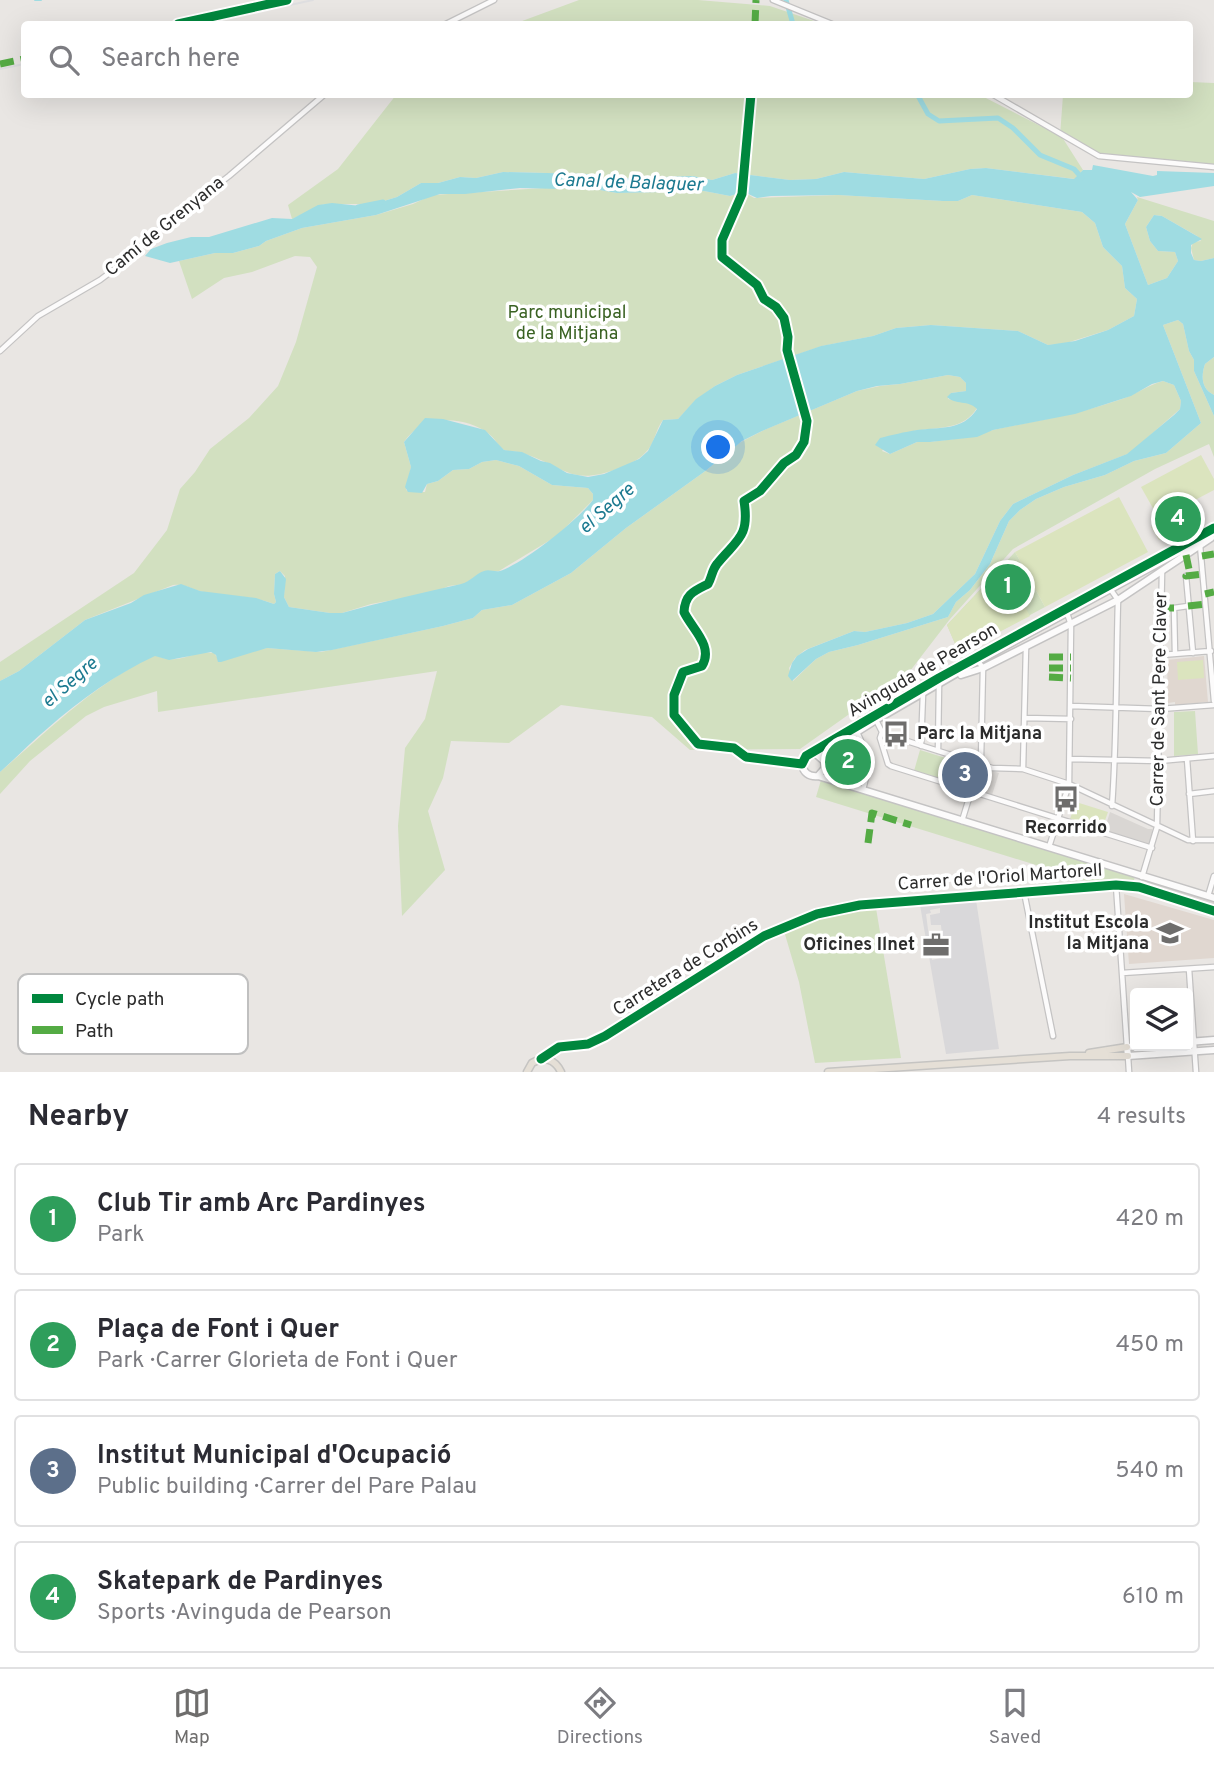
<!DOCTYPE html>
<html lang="en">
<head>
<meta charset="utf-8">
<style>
  body { margin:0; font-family:Overpass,sans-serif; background:#f2f2f3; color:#2b2b33 }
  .controls { position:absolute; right:21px; bottom:21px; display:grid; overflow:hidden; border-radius:7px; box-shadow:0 7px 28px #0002 }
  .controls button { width:63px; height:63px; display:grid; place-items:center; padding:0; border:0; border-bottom:2px solid #e1e1e2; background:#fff; color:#2b2b33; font:35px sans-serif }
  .you { position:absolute; left:719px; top:448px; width:24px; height:24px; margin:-18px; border:5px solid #fff; border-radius:50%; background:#1a73e8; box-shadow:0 0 0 10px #1a73e833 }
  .badge { display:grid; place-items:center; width:46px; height:46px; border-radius:50%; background:#6e6d6c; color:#fff; font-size:23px; font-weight:700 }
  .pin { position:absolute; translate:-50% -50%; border:4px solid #fff; box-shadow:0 2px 7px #0006 }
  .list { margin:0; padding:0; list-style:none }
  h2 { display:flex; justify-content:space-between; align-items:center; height:91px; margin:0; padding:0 28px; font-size:30px }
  h2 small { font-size:23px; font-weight:400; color:#7c7c81 }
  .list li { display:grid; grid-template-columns:46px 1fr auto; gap:21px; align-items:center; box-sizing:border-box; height:112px; margin:0 14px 14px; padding:0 14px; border:2px solid #e1e1e2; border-radius:7px }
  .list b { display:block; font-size:26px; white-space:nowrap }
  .list p { margin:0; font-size:23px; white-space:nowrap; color:#7c7c81 }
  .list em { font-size:23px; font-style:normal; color:#7c7c81 }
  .icon { flex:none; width:38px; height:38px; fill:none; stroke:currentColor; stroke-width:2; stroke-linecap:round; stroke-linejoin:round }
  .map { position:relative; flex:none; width:1214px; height:1072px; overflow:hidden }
  .search { position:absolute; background:#fff; box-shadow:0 7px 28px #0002; left:21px; right:21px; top:21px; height:77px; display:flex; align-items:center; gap:18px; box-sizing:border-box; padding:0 24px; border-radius:7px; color:#7c7c81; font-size:26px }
  .sheet { height:595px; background:#fff }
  nav { display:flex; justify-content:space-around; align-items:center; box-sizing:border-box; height:98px; border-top:2px solid #e1e1e2; background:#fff; font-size:19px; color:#7c7c81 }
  nav a { display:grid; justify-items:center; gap:4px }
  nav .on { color:#6e6d6c }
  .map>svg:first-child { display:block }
</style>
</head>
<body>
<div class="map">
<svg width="1214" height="1072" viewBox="0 0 1214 1072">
  <rect width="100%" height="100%" fill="#e9e6e3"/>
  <path fill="#d9d8da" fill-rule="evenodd" d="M 976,900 L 999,1049 L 946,1054 L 920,905 ZM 940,908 L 940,913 L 930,915 L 931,925 L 941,925 L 944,957 L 932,960 L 926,914 L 931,913 L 930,910 Z"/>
  <path fill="#e0d7d0" d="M 1204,656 L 1208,702 L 1175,705 L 1175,702 L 1168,703 L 1167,660 Z
    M 1124,894 L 1214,920 L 1214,958 L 1129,964 Z"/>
  <path fill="#d2e0c0" d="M 579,0 L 698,0 L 770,6 L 823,24 L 514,24 Z
    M 1190,82 L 1214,83 L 1214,165 L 1106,155 L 1086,150 L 1062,137 L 1083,170 L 1075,179 L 986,168 L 970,169 L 924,179 L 844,172 L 816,179 L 790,180 L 735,173 L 712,180 L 693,176 L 606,179 L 587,174 L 503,172 L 476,178 L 460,177 L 438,183 L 421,183 L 397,197 L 374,204 L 324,204 L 292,219 L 288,205 L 338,169 L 396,95 L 980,95 L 1060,136 L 1063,95 L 1190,94 Z
    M 577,186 L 617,193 L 704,191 L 730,196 L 744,192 L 754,198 L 838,195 L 943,201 L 958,201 L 972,195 L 1082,212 L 1095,223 L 1103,247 L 1122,266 L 1125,288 L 1137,299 L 1134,316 L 1108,330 L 1063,344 L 1048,345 L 1018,331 L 931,325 L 896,328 L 873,336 L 822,346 L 737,375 L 715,386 L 696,400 L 678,419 L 663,420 C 655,430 655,444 645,453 C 638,461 627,465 617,469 C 571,486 565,467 525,454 C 518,451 511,452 504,450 C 497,445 495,438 489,434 C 464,415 422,414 404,442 L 411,467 L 406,490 L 411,492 L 425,492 L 427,484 L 438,481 L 453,470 L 469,469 L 482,462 L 496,460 L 519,466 L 552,485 L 588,488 L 593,494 L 593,500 L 557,536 L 499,571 L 485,571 L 464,584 L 449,586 L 432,593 L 371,604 L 342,613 L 330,613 L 289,607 L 284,597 L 285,576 L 280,571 L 275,574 L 274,594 L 276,602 L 274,604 C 251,595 228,597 204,592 C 192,590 185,583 173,585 L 85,620 L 19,671 L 0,681 L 0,662 L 134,573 L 167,530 L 180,489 L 195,472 L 210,449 L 249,418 L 278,386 L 296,342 L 317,267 L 310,257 L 295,256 L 252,272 L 224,278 L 192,299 L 179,261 L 215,253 L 233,253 L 259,246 L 266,241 L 302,228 L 376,215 L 413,204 L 432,195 Z
    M 1137,197 L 1214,221 L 1214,258 L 1201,261 L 1194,260 L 1191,248 L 1193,242 L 1201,241 L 1197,236 L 1162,216 L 1154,215 L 1146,227 L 1150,241 L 1158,251 L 1175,252 L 1178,261 L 1167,278 L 1148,285 L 1125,224 L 1138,200 Z
    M 1178,320 L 1183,324 L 1189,351 L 1194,360 L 1194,371 L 1214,416 L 1214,457 L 1209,444 L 1155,469 L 1013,549 L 950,619 L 910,671 L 800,749 L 690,750 L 652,717 L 561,705 L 509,743 L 451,741 L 443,778 L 428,811 L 445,870 L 402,916 L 398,826 L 405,748 L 425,719 L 437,671 L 158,712 L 157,691 L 104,707 L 86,716 L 30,761 L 0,794 L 0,772 C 49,730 95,683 155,655 C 181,667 190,649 214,653 L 217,657 L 267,648 L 321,652 L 443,626 L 473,618 L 482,610 L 512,605 L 571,573 L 626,528 L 704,472 L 739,443 L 764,430 L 857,391 L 880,386 L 900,384 L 948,375 L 960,377 L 966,383 L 966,391 L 951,393 L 948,399 L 973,404 L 977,408 C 964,429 942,427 921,430 C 911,431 902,434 892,436 L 882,451 L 890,454 L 917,442 L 930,442 L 970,437 L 993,430 C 1035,421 1079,414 1119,400 C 1135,395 1148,385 1163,381 L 1174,385 L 1181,401 L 1180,409 L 1130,453 L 1073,475 L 1013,504 L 1000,521 L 975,574 L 933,614 L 907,623 L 865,632 L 854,631 L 805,650 L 795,658 L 789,668 L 793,681 L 816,659 L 829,652 L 858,645 L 948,617 L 956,602 L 970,590 L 990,564 L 1009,521 L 1020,510 L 1036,499 L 1064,487 L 1105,475 L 1134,461 L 1166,453 L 1201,423 L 1163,325 Z
    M 1214,357 L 1214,395 C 1201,389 1201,376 1205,364 Z
    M 1015,552 L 1045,607 L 959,653 L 947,625 Z
    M 1195,711 L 1198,754 L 1174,756 L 1174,712 Z
    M 854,739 L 857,743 L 859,742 L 864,757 L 864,777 L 860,776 L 858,782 L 833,775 L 831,772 L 830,753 Z
    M 920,750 L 949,759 L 942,780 L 914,771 Z
    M 821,780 L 1135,877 L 1133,883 L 1094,883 L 816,797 Z
    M 876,908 L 901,1058 L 815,1063 L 799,982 L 784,931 L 829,914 Z"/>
  <path fill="#dbe4be" d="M 1201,455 L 1214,479 L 1214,490 L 1159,519 L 1141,487 Z
    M 1119,497 L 1148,552 L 1045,607 L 1015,552 Z
    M 1197,502 L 1203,511 L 1159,540 L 1151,527 Z
    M 1002,567 L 1030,616 L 959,653 L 947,625 Z
    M 1203,660 L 1204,678 L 1178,680 L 1177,662 Z
    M 1076,802 L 1108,812 L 1102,829 L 1070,819 Z"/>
  <path fill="#d9d6d3" d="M 981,767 L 999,773 L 992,795 L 974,790 Z
    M 1110,812 L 1148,829 L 1152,829 L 1154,834 L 1150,846 L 1104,831 Z
    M 1147,881 L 1214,902 L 1214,909 L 1145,888 Z"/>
  <path fill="#9fdce2" d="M 1093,165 L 1153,176 L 1157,175 L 1157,171 L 1214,173 L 1214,186 L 1140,197 L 1131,192 L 1138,200 L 1125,224 L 1148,285 L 1167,278 L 1178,261 L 1175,252 L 1158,251 L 1150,241 L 1146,227 L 1154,215 L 1162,216 L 1202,239 L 1191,245 L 1191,253 L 1194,260 L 1201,261 L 1214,258 L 1214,357 L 1205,364 C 1201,376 1201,389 1214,395 L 1214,416 L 1194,371 L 1194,360 L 1189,351 L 1183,324 L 1178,320 L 1163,325 L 1201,423 L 1166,453 L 1134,461 L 1105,475 L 1064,487 L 1036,499 L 1020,510 L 1009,521 L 990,564 L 970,590 L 956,602 L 948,617 L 858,645 L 829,652 L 816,659 L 792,681 L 788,676 L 792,663 L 797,656 L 808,649 L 854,631 L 865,632 L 907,623 L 933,614 L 975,574 L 1000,521 L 1013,504 L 1073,475 L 1127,454 L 1174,415 L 1180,409 L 1181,401 L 1174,385 L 1163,381 L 1152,384 L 1131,396 L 1075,414 L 993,430 L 977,437 L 930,442 L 917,442 L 890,454 L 875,445 L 880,438 C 891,435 905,432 917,430 C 939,427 963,431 977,409 C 969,400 955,405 947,397 L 951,393 L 966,391 L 966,383 L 960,377 L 948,375 L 900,384 L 877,386 L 857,391 L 762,431 L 742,441 L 704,472 L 626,528 L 571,573 L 512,605 L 482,610 L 473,618 L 443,626 L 332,650 L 316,652 L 267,648 L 221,662 L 218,662 L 216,655 L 211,652 L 169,660 L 155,656 C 116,674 80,700 48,728 C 31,742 16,758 0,772 L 0,681 L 19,671 L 85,620 L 131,603 L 144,595 L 181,584 L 200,591 L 256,598 L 274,604 L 276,602 L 274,594 L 275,574 L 280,571 L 286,579 L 284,597 L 289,607 L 330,613 L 342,613 C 381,602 422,593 461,584 C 470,582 475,574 484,571 C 489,569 494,572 500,571 C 524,563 577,521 593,500 L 593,494 L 588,488 L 552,485 L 519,466 L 496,460 L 482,462 L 469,469 L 453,470 L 438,481 L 427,484 L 422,493 L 408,492 L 405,487 L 411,467 L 404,442 L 425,418 L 443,419 L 485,430 L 504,450 L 522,452 L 541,461 L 550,463 L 567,473 L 588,477 L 604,474 L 639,459 L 648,451 L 663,420 L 678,419 L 696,399 L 715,386 L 737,375 L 821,346 L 873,336 L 896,328 L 931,325 L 1018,331 L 1048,345 L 1075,341 L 1108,330 L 1134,316 L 1137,299 L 1125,288 L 1122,266 L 1103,247 L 1095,223 L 1082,212 L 972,195 L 958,201 L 943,201 L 838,195 L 771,196 L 757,198 L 744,192 L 730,196 L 704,191 L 617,193 L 577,186 L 560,189 L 520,188 L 465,194 L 440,194 L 376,215 L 302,228 L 266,241 L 259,246 L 233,253 L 215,253 L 170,263 L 145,256 L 151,249 L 167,243 L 191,237 L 209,237 L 272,218 L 292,219 L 318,205 L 332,203 L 361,206 L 374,204 L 397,197 L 421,183 L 438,183 L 460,177 L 476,178 L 503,172 L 587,174 L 606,179 L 693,176 L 712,180 L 735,173 L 790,180 L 816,179 L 844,172 L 924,179 L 970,169 L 986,168 L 1074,179 L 1083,170 L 1092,170 Z"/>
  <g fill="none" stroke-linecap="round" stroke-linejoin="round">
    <path stroke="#9fdce2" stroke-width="2" d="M 35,0 L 41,0"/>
    <path stroke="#9fdce2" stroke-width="5" d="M 786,0 L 793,24
      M 917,94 L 928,114 L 939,121 L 998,118 L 1013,128 L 1040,155 L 1074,169 L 1082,178
      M 358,207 L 383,202"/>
    <g stroke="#c4c3c3" stroke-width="7">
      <path id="street" d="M 773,0 L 832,24
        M 446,24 L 494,0
        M 992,94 L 1099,156 L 1214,167
        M 0,351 L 38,316 L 100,280 L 124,262 L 161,228 L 229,176 L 325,94
        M 1200,545 L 1214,701
        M 1186,576 L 1193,653
        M 1111,590 L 1118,600 C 1116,669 1117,737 1112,806
        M 1175,654 L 1174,608 L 1188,606
        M 1161,655 L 1211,651
        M 1071,706 L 1160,709 L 1214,705
        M 1025,718 L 1071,719
        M 876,720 L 882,732 L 888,735 L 992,768 L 1023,769 L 1069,784 L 1188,840 L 1214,840
        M 857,732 C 867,752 870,768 863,789
        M 882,732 L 880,738 L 888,764 L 891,766 L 1152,848
        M 921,746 L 923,694
        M 938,751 L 939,684
        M 1070,759 L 1159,761 L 1214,756
        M 1187,759 L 1193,841
        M 1023,769 L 1026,647
        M 1189,794 L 1214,791
        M 962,821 L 981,759 L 983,668 L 978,661
        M 1049,847 L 1069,784 L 1071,625 L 1067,613
        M 1142,877 L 1157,827 L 1162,572
        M 1116,885 L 1127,1047
        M 1024,892 L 1053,1036
        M 1208,896 L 1214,876
        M 1189,969 L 1196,1072
        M 1122,973 L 1214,967
        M 1128,1056 L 1129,1072"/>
    </g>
    <g stroke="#c4c3c3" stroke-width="9">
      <path id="secondary" d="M 961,675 L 983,668 L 1118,600 L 1211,538
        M 819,756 L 876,720 L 978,661 L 1214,533
        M 818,776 L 825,768 L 824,761 L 816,754 C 797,755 799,778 818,776 L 1214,898
        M 1188,1042 L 1214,1040
        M 1140,1046 L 1127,1047 L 1128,1056 L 1214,1050
        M 541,1059 L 559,1047 L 588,1044 L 605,1036 L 764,936 L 817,914 L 860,905 L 1116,885 L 1139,887 L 1214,911"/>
    </g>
    <g stroke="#c5c4c2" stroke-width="9">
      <path id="primary" d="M 1089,1053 L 1127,1047
        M 527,1072 L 532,1063 C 544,1056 555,1059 561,1072
        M 828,1072 L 1070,1056 L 1128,1056"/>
    </g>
    <use href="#street" stroke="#fcfbfb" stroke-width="4.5"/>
    <use href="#secondary" stroke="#fcfbfb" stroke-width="6"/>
    <use href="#primary" stroke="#e5dfd6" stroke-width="6"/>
    <path stroke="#dedee0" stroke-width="2" d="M 202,24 L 313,0
      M 0,69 L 24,64"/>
    <path stroke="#54ab44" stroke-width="7" stroke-dasharray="14 7" stroke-linecap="butt" d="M 755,24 L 756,0
      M 0,64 L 24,59
      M 1186,555 L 1189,569 L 1186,576 L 1204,574
      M 1202,556 L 1214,554
      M 1205,594 L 1214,592
      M 1188,606 L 1206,604
      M 1162,608 L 1174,608
      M 1049,657 L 1071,657
      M 1049,668 L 1071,668
      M 1049,677 L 1071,678
      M 868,843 L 872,813 L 911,825"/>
    <g stroke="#fff" stroke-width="13">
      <path id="cycleway" d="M 178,24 L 287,0
        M 751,94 L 742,194 L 722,240 L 722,257 L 757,285 L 764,299 L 776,307 L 784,318 L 788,337 L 787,350 L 807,421 L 804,442 L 796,455 L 784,463 L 760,491 L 744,501 C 750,538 736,540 717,564 C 712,570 712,577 708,584 C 694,591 685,594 684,612 C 692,629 714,646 702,666 L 683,672 L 674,695 L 674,715 L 698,744 L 734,748 L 746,757 L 802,764 L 806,756 L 939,678 L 1214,528
        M 541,1059 L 559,1047 L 588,1044 L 605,1036 L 764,936 L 817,914 L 860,905 L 1116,885 L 1139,887 L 1214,911"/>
    </g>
    <use href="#cycleway" stroke="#00873e" stroke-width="9"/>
  </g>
  <defs>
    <g id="bus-bare" transform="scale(2.1)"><path d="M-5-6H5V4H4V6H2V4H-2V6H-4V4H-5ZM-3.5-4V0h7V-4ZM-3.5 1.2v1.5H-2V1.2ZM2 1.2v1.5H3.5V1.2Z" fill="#6e6d6c" stroke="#fff" stroke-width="2.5" paint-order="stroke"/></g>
    <g id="school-bare" transform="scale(2.1)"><path d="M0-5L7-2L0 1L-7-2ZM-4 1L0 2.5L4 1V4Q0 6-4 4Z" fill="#6e6d6c" stroke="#fff" stroke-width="2.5" paint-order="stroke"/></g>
    <g id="office-bare" transform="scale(2.1)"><path d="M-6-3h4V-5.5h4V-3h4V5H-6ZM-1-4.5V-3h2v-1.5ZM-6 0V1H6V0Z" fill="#6e6d6c" stroke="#fff" stroke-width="2.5" paint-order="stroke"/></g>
  </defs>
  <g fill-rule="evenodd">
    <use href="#bus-bare" x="896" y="734"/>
    <use href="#bus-bare" x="1066" y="799"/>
    <use href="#school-bare" x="1170" y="933"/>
    <use href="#office-bare" x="936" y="945"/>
  </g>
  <g text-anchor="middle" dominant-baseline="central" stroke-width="7" stroke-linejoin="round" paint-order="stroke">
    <g font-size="18" fill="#2c2c2c" stroke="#fff">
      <text transform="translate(165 227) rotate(-39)">Camí de Grenyana</text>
      <text transform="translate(923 671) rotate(-30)">Avinguda de Pearson</text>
      <text transform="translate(1160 699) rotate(-89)">Carrer de Sant Pere Claver</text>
      <text transform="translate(1000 878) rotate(-4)">Carrer de l'Oriol Martorell</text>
      <text transform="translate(686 968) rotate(-32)">Carretera de Corbins</text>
    </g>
    <g font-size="18" fill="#3a6223" stroke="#fff">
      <text x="567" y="313">Parc municipal<tspan x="567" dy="21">de la Mitjana</tspan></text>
    </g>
    <g font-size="18" font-weight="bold" fill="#2c2c2c" stroke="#fff" text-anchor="end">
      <text x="917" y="734" text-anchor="start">Parc la Mitjana</text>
      <text x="1066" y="828" text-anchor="middle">Recorrido</text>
      <text x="1149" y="923">Institut Escola<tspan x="1149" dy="21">la Mitjana</tspan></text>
      <text x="915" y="945">Oficines Ilnet</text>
    </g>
    <g font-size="19" font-style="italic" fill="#1c7a90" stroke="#fff">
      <text transform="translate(628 183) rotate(2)">Canal de Balaguer</text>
      <text transform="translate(607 509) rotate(-41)">el Segre</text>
      <text transform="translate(70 683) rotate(-41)">el Segre</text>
    </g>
  </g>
  <rect x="18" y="974" width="230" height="80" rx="10" fill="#fff" stroke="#c0c0c0" stroke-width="2"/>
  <rect x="32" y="994" width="31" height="9" fill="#00873e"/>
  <rect x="32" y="1026" width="31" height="8" fill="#54ab44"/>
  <g font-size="19" fill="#2c2c2c">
    <text x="75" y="1005">Cycle path</text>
    <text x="75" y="1037">Path</text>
  </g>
</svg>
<div class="controls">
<button><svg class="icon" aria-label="layers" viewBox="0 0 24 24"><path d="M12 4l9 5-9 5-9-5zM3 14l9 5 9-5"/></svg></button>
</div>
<div class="you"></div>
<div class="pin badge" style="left:1008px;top:587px;background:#2e9e5b">1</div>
<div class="pin badge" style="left:848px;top:762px;background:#2e9e5b">2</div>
<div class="pin badge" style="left:965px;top:775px;background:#5c6f8a">3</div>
<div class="pin badge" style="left:1178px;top:519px;background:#2e9e5b">4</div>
<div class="search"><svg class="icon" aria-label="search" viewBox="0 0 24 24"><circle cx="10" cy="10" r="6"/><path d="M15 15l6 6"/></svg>Search here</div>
</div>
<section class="sheet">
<h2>Nearby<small>4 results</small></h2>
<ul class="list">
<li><span class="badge" style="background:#2e9e5b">1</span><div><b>Club Tir amb Arc Pardinyes</b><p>Park</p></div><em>420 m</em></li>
<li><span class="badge" style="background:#2e9e5b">2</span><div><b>Plaça de Font i Quer</b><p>Park · Carrer Glorieta de Font i Quer</p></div><em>450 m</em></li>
<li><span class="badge" style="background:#5c6f8a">3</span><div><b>Institut Municipal d'Ocupació</b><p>Public building · Carrer del Pare Palau</p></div><em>540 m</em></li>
<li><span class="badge" style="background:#2e9e5b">4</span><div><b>Skatepark de Pardinyes</b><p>Sports · Avinguda de Pearson</p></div><em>610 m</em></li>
</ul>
</section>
<nav>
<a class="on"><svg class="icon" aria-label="map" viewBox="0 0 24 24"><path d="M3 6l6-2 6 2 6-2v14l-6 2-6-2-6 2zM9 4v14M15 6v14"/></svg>Map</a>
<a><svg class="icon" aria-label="directions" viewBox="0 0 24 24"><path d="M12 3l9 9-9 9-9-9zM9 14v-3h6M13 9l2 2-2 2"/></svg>Directions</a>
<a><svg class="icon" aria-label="saved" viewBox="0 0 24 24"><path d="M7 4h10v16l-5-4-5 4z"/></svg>Saved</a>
</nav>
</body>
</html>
